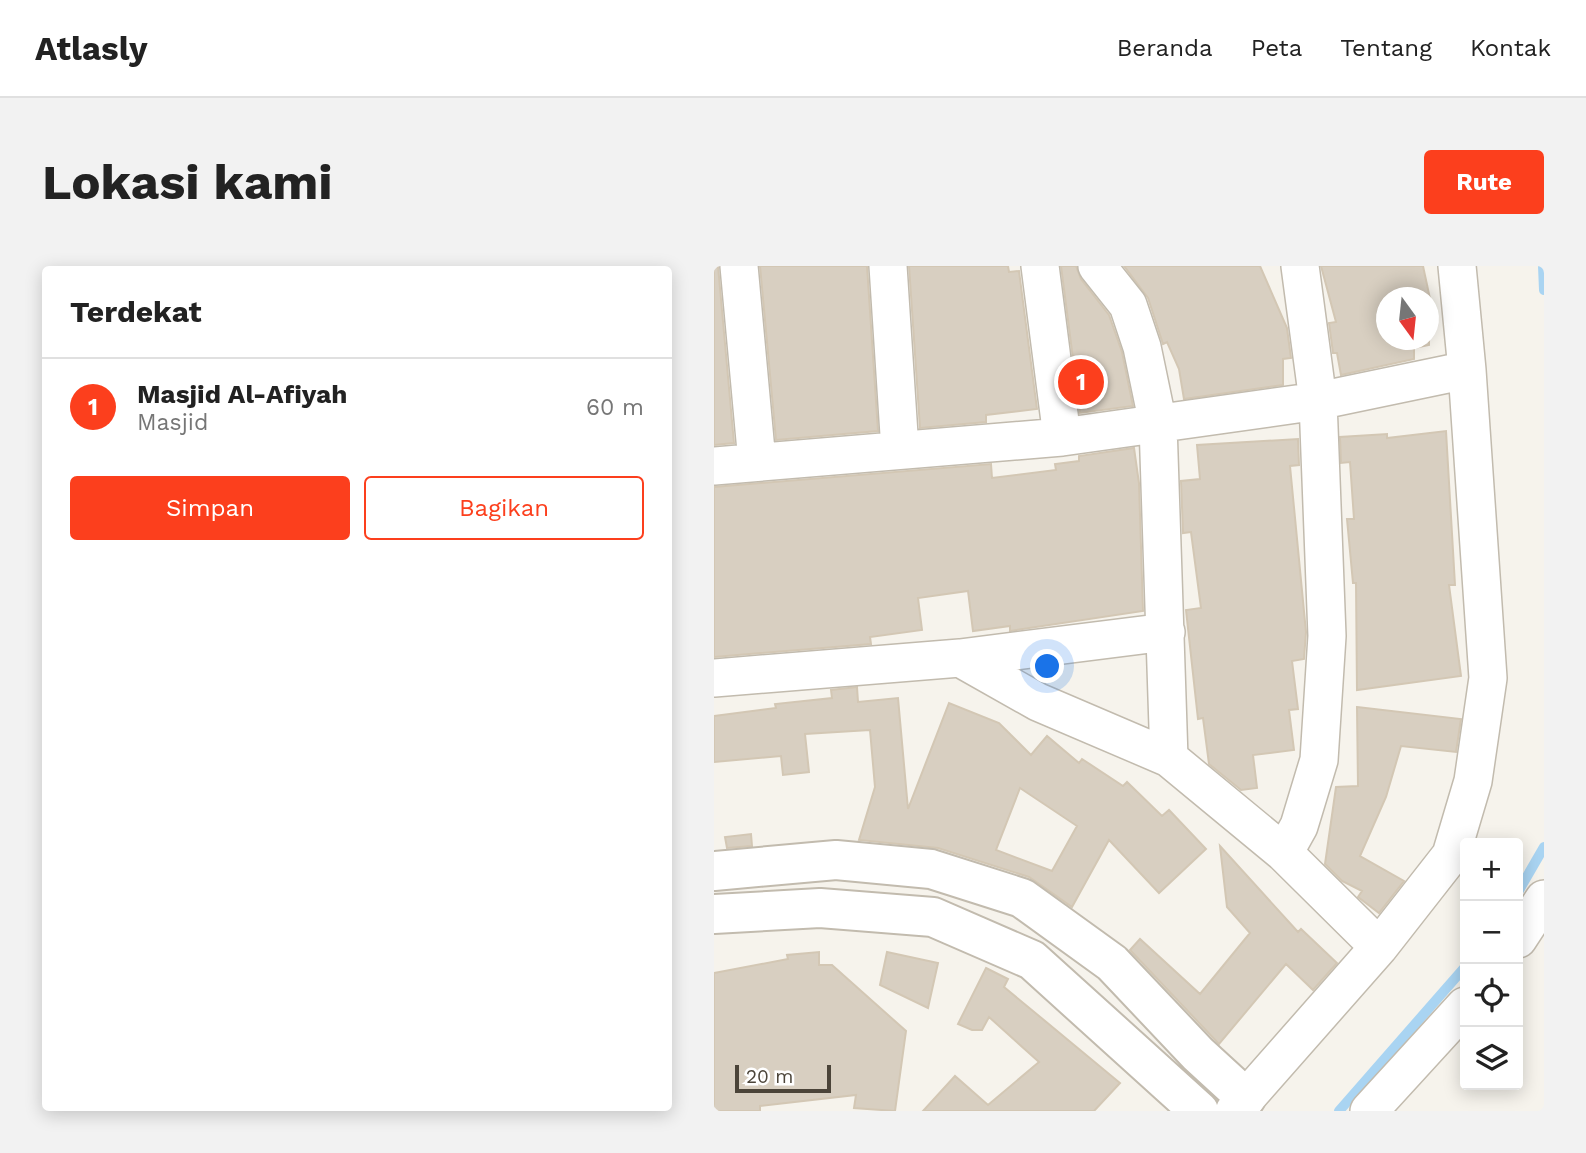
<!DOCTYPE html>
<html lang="id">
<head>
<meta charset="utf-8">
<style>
  body { margin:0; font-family:"Work Sans",sans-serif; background:#f2f2f2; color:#222 }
  .controls { position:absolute; right:21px; bottom:21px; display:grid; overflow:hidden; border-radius:7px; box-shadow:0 4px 18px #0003 }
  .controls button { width:63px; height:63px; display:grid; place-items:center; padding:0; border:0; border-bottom:2px solid #e0e0e0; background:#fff; color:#222; font:35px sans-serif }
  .compass { position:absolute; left:662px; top:21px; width:63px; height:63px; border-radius:50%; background:#fff; box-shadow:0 4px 18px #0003; rotate:165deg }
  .scale { position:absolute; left:21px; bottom:18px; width:96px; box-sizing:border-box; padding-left:7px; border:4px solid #4b4439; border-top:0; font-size:19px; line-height:24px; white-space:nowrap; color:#4b4439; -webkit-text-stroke:5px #fff; paint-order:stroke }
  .you { position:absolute; left:334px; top:401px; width:24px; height:24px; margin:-18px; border:5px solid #fff; border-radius:50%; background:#1a73e8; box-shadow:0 0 0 10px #1a73e833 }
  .badge { display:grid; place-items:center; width:46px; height:46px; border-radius:50%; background:#fc3f1d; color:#fff; font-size:23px; font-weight:700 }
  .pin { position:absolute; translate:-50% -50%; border:4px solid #fff; box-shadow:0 2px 7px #0006 }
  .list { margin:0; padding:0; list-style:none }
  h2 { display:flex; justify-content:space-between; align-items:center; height:91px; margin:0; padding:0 28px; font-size:30px }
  h2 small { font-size:23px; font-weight:400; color:#767676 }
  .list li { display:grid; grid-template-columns:46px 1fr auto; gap:21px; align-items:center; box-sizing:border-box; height:98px; padding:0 28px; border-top:2px solid #e0e0e0 }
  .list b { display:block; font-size:26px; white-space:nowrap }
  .list p { margin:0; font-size:23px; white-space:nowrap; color:#767676 }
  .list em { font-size:23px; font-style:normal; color:#767676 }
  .actions { display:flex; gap:14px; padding:21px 28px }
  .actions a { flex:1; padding:16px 0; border:2px solid #fc3f1d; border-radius:7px; text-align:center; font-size:24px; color:#fc3f1d }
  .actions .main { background:#fc3f1d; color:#fff }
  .icon { flex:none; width:38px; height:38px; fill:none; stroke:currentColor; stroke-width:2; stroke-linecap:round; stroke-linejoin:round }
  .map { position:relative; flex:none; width:830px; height:845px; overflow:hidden; border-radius:7px }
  header { display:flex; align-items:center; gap:42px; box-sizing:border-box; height:98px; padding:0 35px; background:#fff; border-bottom:2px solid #e0e0e0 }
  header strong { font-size:33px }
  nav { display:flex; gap:38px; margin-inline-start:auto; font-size:24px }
  .intro { display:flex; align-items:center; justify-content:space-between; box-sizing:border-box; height:168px; padding:0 42px }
  h1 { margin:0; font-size:49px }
  .button { padding:18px 32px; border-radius:7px; background:#fc3f1d; color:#fff; font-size:24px; font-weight:700 }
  main { display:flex; gap:42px; padding:0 42px }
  aside { flex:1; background:#fff; border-radius:7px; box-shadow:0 4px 18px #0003 }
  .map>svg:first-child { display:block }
</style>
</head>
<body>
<header>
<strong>Atlasly</strong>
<nav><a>Beranda</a><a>Peta</a><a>Tentang</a><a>Kontak</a></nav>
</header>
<div class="intro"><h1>Lokasi kami</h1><a class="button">Rute</a></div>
<main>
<aside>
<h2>Terdekat<small></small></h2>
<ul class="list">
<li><span class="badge">1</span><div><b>Masjid Al-Afiyah</b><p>Masjid</p></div><em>60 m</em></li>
</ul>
<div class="actions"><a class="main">Simpan</a><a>Bagikan</a></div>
</aside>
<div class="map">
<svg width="830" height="845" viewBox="0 0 830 845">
  <rect width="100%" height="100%" fill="#f6f3ec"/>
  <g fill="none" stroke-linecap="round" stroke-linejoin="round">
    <path stroke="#a9d4f2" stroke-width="10" d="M 829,0 L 830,24
      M 804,626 L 830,581
      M 625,845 L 751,701"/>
  </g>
  <path fill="#d8cfc1" stroke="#d3c7b4" stroke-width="2" fill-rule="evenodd" d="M 0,0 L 4,0 L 20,177 L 0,179 Z
    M 46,0 L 153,0 L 164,165 L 62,174 Z
    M 195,0 L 294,0 L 295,6 L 305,5 L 323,143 L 272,149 L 272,156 L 206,162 Z
    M 347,0 L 362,0 L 367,13 L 395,49 L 408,86 L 419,140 L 366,147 Z
    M 410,0 L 546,0 L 573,62 L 577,92 L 569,93 L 569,119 L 470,133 L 465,103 L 453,76 L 449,78 L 434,32 Z
    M 607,0 L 709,0 L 718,42 L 715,43 L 715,32 L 673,32 L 673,74 L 715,73 L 715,79 L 700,82 L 700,93 L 627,109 L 623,87 L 619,87 L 615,57 L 622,56 Z
    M 732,165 L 741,319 L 735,319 L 747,410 L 643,424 L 642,317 L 639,317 L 633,253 L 640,253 L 636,196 L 627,197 L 626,171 L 673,168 L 673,172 Z
    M 584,173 L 585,199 L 576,200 L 592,366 L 590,393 L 578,395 L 584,443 L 575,444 L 580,484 L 539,489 L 543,522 L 527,524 L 495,498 L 489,452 L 484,453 L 472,344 L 487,342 L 477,266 L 469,267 L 467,215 L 486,213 L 483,179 Z
    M 420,182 L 425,217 L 429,345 L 296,365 L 296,360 L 259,365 L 254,325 L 204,332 L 208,364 L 156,371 L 157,378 L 0,391 L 0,221 L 277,198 L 278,212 L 342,204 L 341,198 L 365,195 L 365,190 Z
    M 143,421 L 144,436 L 184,432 L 194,543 L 235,437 L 285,457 L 317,489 L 333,470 L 365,497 L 368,493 L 409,520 L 413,516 L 448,550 L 455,544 L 492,583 L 445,627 L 395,574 L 358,641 L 315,611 L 224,582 L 145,574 L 161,521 L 156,464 L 91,468 L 95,506 L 69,509 L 67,490 L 0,496 L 0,450 L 62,442 L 61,438 L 118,432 L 117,424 ZM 306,522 L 363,560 L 338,605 L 282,584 Z
    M 643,441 L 747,453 L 742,486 L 687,480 L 672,531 L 646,590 L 690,615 L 665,647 L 644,631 L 648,625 L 628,615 L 611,598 L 622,521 L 644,520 Z
    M 37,568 L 38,580 L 13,582 L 11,571 Z
    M 506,580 L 584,666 L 587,663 L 623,697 L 599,724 L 572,698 L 505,778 L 416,684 L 426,673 L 486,728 L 536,667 L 513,641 Z
    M 105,686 L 105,699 L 118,699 L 192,765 L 181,845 L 140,842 L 142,829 L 46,840 L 46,845 L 0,845 L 0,707 L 74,693 L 73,689 Z
    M 173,686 L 224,697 L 214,742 L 166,719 Z
    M 272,702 L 294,713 L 290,721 L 406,817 L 380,845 L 209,845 L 241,810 L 274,839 L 325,796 L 275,751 L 268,764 L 258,764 L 244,758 Z"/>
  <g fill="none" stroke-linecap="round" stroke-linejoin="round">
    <g stroke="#c2bbae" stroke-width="40">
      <path id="minor" d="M 25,0 L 43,196
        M 174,0 L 186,184
        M 326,0 L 348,171
        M 383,0 L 414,39 L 428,81 L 444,158 L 455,492
        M 0,200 L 348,171 L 604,135 L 753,104
        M 246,392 L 452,366
        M 0,412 L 246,392 L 324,436 L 455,492 L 570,587 L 665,681
        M 570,587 L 585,560 L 605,494 L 613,370 L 604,135 L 586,0
        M 804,673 L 830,633
        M 532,832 L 665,681 L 737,589 L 759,515 L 774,412 L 753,104 L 743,0
        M 655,845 L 751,740"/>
    </g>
    <g stroke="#c2bbae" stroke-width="42">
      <path id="tertiary" d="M 0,605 L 122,594 L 217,603 L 308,632 L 398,697 L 484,788 L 532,832 L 521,845
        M 0,648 L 106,642 L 219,651 L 318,694 L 485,845"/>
    </g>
    <use href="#minor" stroke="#fff" stroke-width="37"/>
    <use href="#tertiary" stroke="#fff" stroke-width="38"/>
  </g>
</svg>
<div class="controls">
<button>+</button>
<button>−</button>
<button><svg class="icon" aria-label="locate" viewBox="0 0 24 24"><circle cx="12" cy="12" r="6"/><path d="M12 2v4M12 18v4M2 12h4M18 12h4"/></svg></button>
<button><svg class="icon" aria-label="layers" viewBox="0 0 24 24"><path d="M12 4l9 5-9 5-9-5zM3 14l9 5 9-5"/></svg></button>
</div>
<svg class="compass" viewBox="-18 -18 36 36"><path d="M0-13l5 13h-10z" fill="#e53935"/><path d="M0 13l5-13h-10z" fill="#767676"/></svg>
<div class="scale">20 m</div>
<div class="you"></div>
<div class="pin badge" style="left:367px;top:116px">1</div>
</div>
</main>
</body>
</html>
